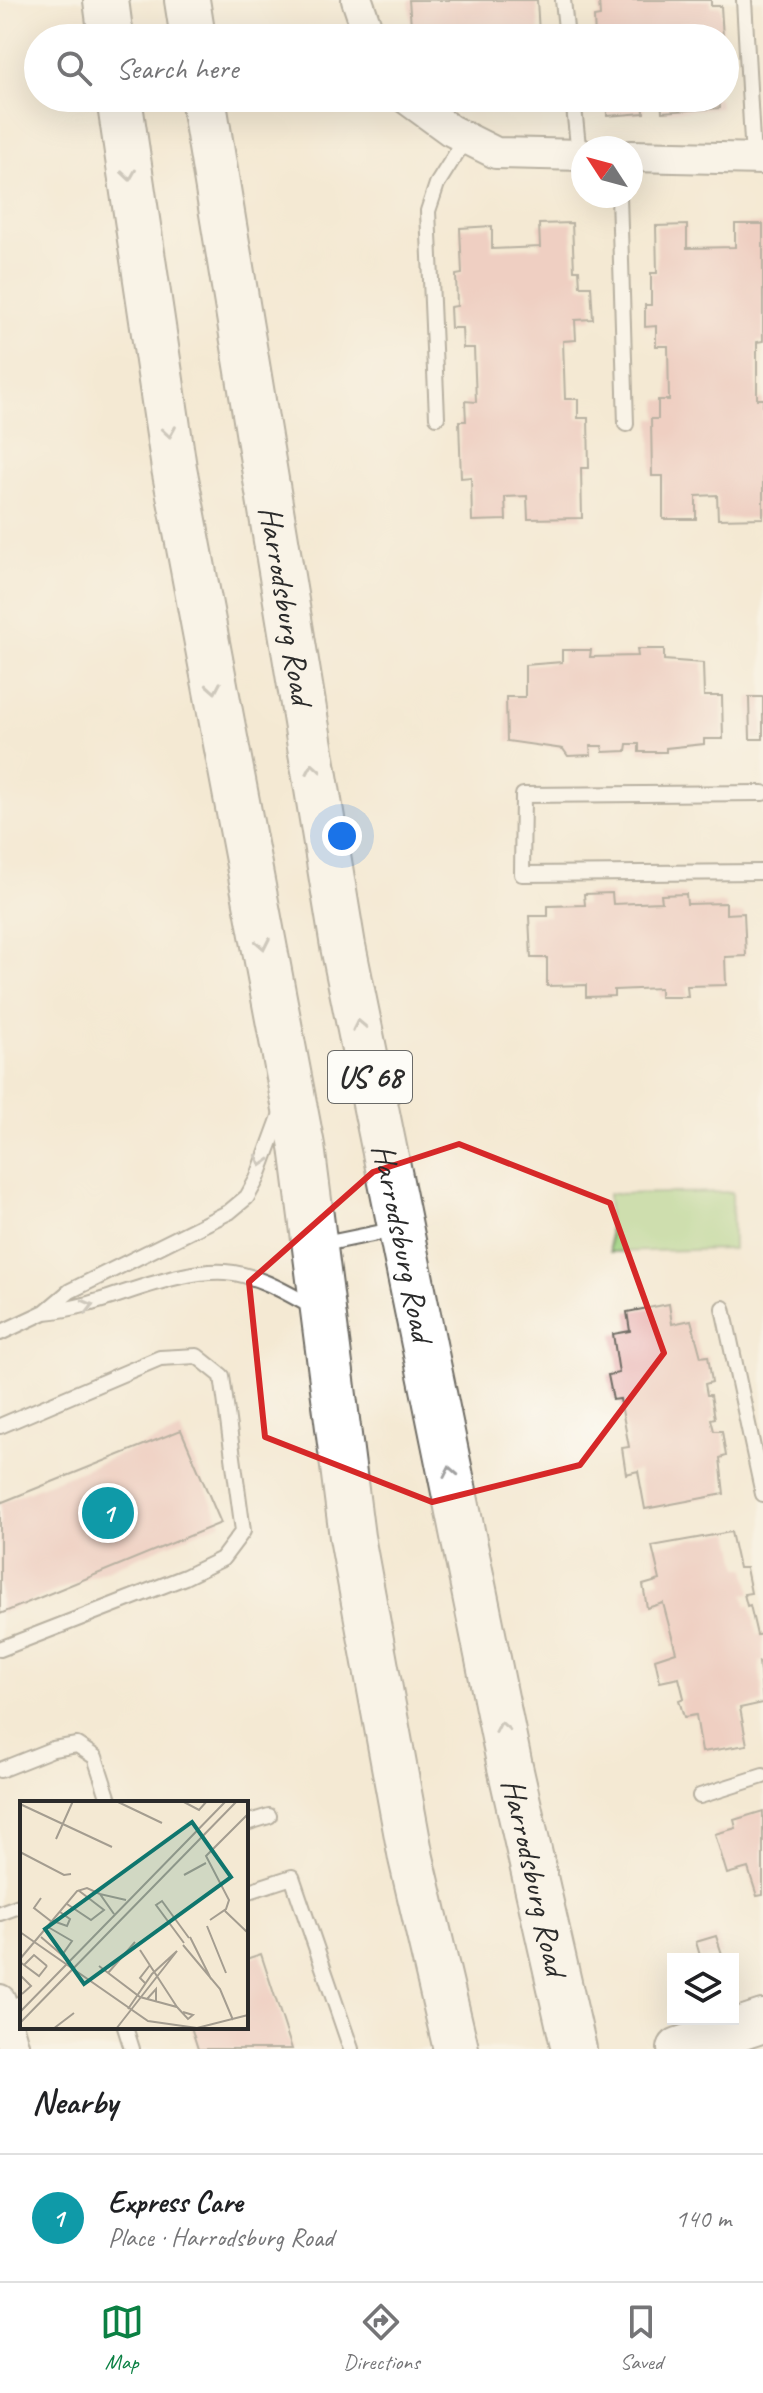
<!DOCTYPE html>
<html lang="en">
<head>
<meta charset="utf-8">
<style>
  body { margin:0; font-family:Caveat,sans-serif; background:#f6f6f6; color:#202124 }
  .controls { position:absolute; right:24px; bottom:24px; display:grid; overflow:hidden; border-radius:0px; box-shadow:0 8px 32px #0002 }
  .controls button { width:72px; height:72px; display:grid; place-items:center; padding:0; border:0; border-bottom:2px solid #e0e0e0; background:#fff; color:#202124; font:40px sans-serif }
  .compass { position:absolute; left:571px; top:136px; width:72px; height:72px; border-radius:50%; background:#fff; box-shadow:0 8px 32px #0002; rotate:306deg }
  .you { position:absolute; left:342px; top:836px; width:28px; height:28px; margin:-20px; border:6px solid #fff; border-radius:50%; background:#1a73e8; box-shadow:0 0 0 12px #1a73e833 }
  .badge { display:grid; place-items:center; width:52px; height:52px; border-radius:50%; background:#0b8043; color:#fff; font-size:26px; font-weight:700 }
  .pin { position:absolute; translate:-50% -50%; border:4px solid #fff; box-shadow:0 2px 8px #0006 }
  .list { margin:0; padding:0; list-style:none }
  h2 { display:flex; justify-content:space-between; align-items:center; height:104px; margin:0; padding:0 32px; font-size:34px }
  h2 small { font-size:26px; font-weight:400; color:#757577 }
  .list li { display:grid; grid-template-columns:52px 1fr auto; gap:24px; align-items:center; box-sizing:border-box; height:128px; padding:0 32px; border-top:2px solid #e0e0e0 }
  .list b { display:block; font-size:30px; white-space:nowrap }
  .list p { margin:0; font-size:26px; white-space:nowrap; color:#757577 }
  .list em { font-size:26px; font-style:normal; color:#757577 }
  .icon { flex:none; width:44px; height:44px; fill:none; stroke:currentColor; stroke-width:2; stroke-linecap:round; stroke-linejoin:round }
  .map { position:relative; flex:none; width:763px; height:2049px; overflow:hidden }
  .search { position:absolute; background:#fff; box-shadow:0 8px 32px #0002; left:24px; right:24px; top:24px; height:88px; display:flex; align-items:center; gap:20px; box-sizing:border-box; padding:0 28px; border-radius:44px; color:#757577; font-size:30px }
  .sheet { height:232px; background:#fff }
  nav { display:flex; justify-content:space-around; align-items:center; box-sizing:border-box; height:112px; border-top:2px solid #e0e0e0; background:#fff; font-size:22px; color:#757577 }
  nav a { display:grid; justify-items:center; gap:4px }
  nav .on { color:#0b8043 }
  .map>svg:first-child { display:block }
</style>
</head>
<body>
<div class="map">
<svg width="763" height="2049" viewBox="0 0 763 2049">
  <rect width="100%" height="100%" fill="#fdfcf7"/>
  <filter id="ink" filterUnits="userSpaceOnUse"><feTurbulence type="fractalNoise" baseFrequency=".0125" numOctaves="2"/><feDisplacementMap in="SourceGraphic" scale="16" xChannelSelector="R" yChannelSelector="G"/><feConvolveMatrix kernelMatrix="1 2 1 2 8 2 1 2 1" color-interpolation-filters="sRGB"/></filter>
  <filter id="wash" filterUnits="userSpaceOnUse"><feTurbulence type="fractalNoise" baseFrequency=".006" numOctaves="4" result="noise"/><feDisplacementMap in="SourceGraphic" scale="32" xChannelSelector="R" yChannelSelector="G"/><feGaussianBlur stdDeviation="1.8" result="paint"/><feColorMatrix in="noise" values="0 0 0 0 0 0 0 0 0 0 0 0 0 0 0 0 0 1.4 0 .05"/><feComposite in="paint" operator="in"/></filter>
  <g filter="url(#wash)">
    <rect width="100%" height="100%" fill="#f4e9d3"/>
    <path fill="#9fd180" stroke="#657e56" stroke-width="2" d="M 732,1192 L 733,1249 L 610,1252 L 608,1194 Z"/>
    <g id="blocks">
      <path fill="#e8b0ae" d="M 409,0 L 537,0 L 539,33 L 531,34 L 531,38 L 412,38 Z
        M 599,0 L 711,0 L 711,6 L 721,6 L 723,38 L 595,38 L 594,17 L 600,16 Z
        M 607,98 L 643,98 L 644,113 L 607,116 Z
        M 661,98 L 719,98 L 720,108 L 662,112 Z
        M 572,223 L 574,270 L 579,270 L 580,286 L 591,286 L 593,319 L 575,320 L 576,340 L 563,341 L 565,399 L 578,399 L 578,418 L 588,418 L 589,468 L 581,468 L 582,518 L 528,519 L 527,496 L 505,497 L 506,520 L 472,521 L 471,477 L 461,478 L 459,421 L 466,421 L 465,401 L 476,402 L 474,348 L 463,348 L 462,328 L 451,328 L 450,307 L 457,306 L 456,275 L 462,274 L 460,228 L 492,226 L 492,249 L 540,247 L 539,224 Z
        M 735,224 L 763,224 L 763,341 L 757,342 L 757,399 L 763,399 L 763,518 L 718,519 L 717,495 L 696,496 L 696,519 L 663,519 L 663,476 L 652,476 L 651,419 L 658,419 L 658,400 L 669,400 L 668,346 L 656,346 L 656,326 L 645,327 L 645,305 L 651,305 L 651,273 L 657,273 L 656,226 L 687,225 L 687,248 L 735,247 Z
        M 637,649 L 664,649 L 664,660 L 703,663 L 704,696 L 722,696 L 723,739 L 704,739 L 704,744 L 666,748 L 666,752 L 639,752 L 639,744 L 627,744 L 626,751 L 603,752 L 602,746 L 590,746 L 591,755 L 568,756 L 563,749 L 507,741 L 506,697 L 525,697 L 525,665 L 562,662 L 562,650 L 591,650 L 590,657 L 638,656 Z
        M 749,697 L 763,697 L 763,739 L 750,739 Z
        M 612,893 L 613,904 L 662,902 L 661,895 L 686,894 L 687,904 L 726,903 L 726,914 L 744,913 L 746,956 L 725,957 L 726,985 L 687,986 L 688,997 L 660,997 L 660,988 L 614,990 L 614,996 L 586,997 L 586,985 L 547,986 L 547,958 L 531,958 L 529,916 L 548,916 L 548,906 L 585,905 L 584,894 Z
        M 669,1304 L 672,1324 L 691,1320 L 701,1357 L 708,1356 L 712,1382 L 705,1384 L 707,1395 L 711,1395 L 715,1418 L 711,1419 L 714,1431 L 722,1431 L 726,1456 L 720,1458 L 724,1494 L 645,1509 L 638,1471 L 626,1474 L 622,1448 L 629,1447 L 620,1399 L 613,1400 L 608,1375 L 619,1373 L 613,1334 L 630,1331 L 627,1312 Z
        M 181,1430 L 221,1523 L 0,1614 L 0,1503 Z
        M 731,1532 L 739,1568 L 746,1568 L 751,1593 L 744,1594 L 747,1606 L 750,1605 L 757,1635 L 763,1634 L 763,1661 L 759,1662 L 763,1703 L 740,1708 L 747,1745 L 702,1752 L 696,1715 L 684,1717 L 679,1700 L 684,1698 L 679,1678 L 660,1682 L 655,1659 L 676,1652 L 663,1603 L 647,1608 L 643,1585 L 660,1580 L 652,1546 Z
        M 763,1811 L 763,1895 L 757,1896 L 748,1868 L 727,1874 L 715,1834 L 736,1828 L 734,1820 Z
        M 716,1936 L 722,1954 L 701,1959 L 696,1942 Z
        M 261,1954 L 292,2049 L 198,2049 L 191,2027 L 246,2027 L 246,1959 Z"/>
    </g>
  </g>
  <g filter="url(#ink)">
    <use href="#blocks" fill-opacity="0" stroke="#716e66" stroke-width="2"/>
    <g fill="none" stroke-linecap="round" stroke-linejoin="round">
      <g stroke="#716e66" stroke-width="18">
        <path id="lane" d="M 563,0 L 567,38
          M 744,0 L 753,159
          M 573,98 L 579,155
          M 619,196 L 626,424
          M 437,417 L 428,211 L 437,184 L 466,138
          M 763,793 L 523,795 L 522,874 L 763,872
          M 282,1111 L 257,1179 L 247,1197 L 229,1212 L 70,1291 L 45,1312 C 106,1307 167,1269 225,1272 C 257,1274 289,1294 316,1309
          M 319,1245 L 397,1229
          M 723,1308 L 763,1494
          M 0,1333 L 45,1312
          M 0,1426 L 160,1358 L 197,1356 L 222,1376 L 243,1531 L 222,1559 L 185,1577 L 0,1649
          M 0,1770 L 53,1749 L 77,1745 L 95,1757 L 110,1803
          M 700,1796 L 763,1776
          M 246,1823 L 269,1816
          M 246,1892 L 292,1877 L 351,2049
          M 0,1913 L 22,1905
          M 2,2009 L 22,2003
          M 125,2027 L 132,2049"/>
      </g>
      <g stroke="#716e66" stroke-width="34">
        <path id="street" d="M 357,0 L 370,38
          M 406,98 L 450,130 L 496,153 L 583,155
          M 631,156 L 763,159
          M 0,2000 L 14,2049"/>
      </g>
      <g stroke="#716e66" stroke-width="46">
        <path id="secondary" d="M 679,2049 L 763,2021"/>
      </g>
      <g stroke="#716e66" stroke-width="48">
        <g id="primary">
          <path d="M 106,0 L 111,38"/>
          <path d="M 187,0 L 193,38"/>
          <path d="M 119,98 L 174,468 L 302,1146 L 352,1537 L 411,1858 L 456,2049"/>
          <path id="s1" d="M 203,98 L 343,946 L 510,1767 L 574,2049"/>
        </g>
      </g>
      <use href="#lane" stroke="#fff" stroke-width="14"/>
      <use href="#street" stroke="#fff" stroke-width="30"/>
      <use href="#secondary" stroke="#fff" stroke-width="42"/>
      <use href="#primary" stroke="#fff" stroke-width="44"/>
    </g>
    <defs><path id="oneway-chevron" d="M-2-3.5L2.5 0L-2 3.5" fill="none" stroke-width="1.6" stroke-linecap="round" stroke-linejoin="round" transform="scale(2)"/></defs>
    <g stroke="#a0a0a0">
      <use href="#oneway-chevron" transform="translate(129 175) rotate(82)"/>
      <use href="#oneway-chevron" transform="translate(169 432) rotate(81)"/>
      <use href="#oneway-chevron" transform="translate(214 688) rotate(80)"/>
      <use href="#oneway-chevron" transform="translate(313 769) rotate(-100)"/>
      <use href="#oneway-chevron" transform="translate(263 944) rotate(79)"/>
      <use href="#oneway-chevron" transform="translate(359 1025) rotate(-102)"/>
      <use href="#oneway-chevron" transform="translate(262 1161) rotate(107)"/>
      <use href="#oneway-chevron" transform="translate(88 1306) rotate(-15)"/>
      <use href="#oneway-chevron" transform="translate(450 1472) rotate(-101)"/>
      <use href="#oneway-chevron" transform="translate(502 1727) rotate(-101)"/>
    </g>
  </g>
  <path d="M0 0H763V2049H0ZM 459,1144 L 610,1203 L 664,1353 L 580,1465 L 432,1502 L 265,1437 L 249,1282 L 373,1172 Z" fill="#f4e9d3" fill-opacity=".55" fill-rule="evenodd"/>
  <path fill="none" stroke="#d62828" stroke-width="6" stroke-linejoin="round" d="M 459,1144 L 610,1203 L 664,1353 L 580,1465 L 432,1502 L 265,1437 L 249,1282 L 373,1172 Z"/>
  <g text-anchor="middle" dominant-baseline="central" stroke-width="7" stroke-linejoin="round" paint-order="stroke">
    <rect fill="#fdfcf7" stroke="#6a6a68" stroke-width="2" x="328" y="1051" width="84" height="52" rx="6"/>
    <g font-size="30" font-weight="bold" fill="#2b2b2b">
      <text x="370" y="1077">US 68</text>
    </g>
    <g font-size="32" fill="#2b2b2b" stroke="#fdfcf7">
      <text stroke="none"><textPath href="#s1" startOffset="514">Harrodsburg Road</textPath></text>
      <text stroke="none"><textPath href="#s1" startOffset="1162">Harrodsburg Road</textPath></text>
      <text stroke="none"><textPath href="#s1" startOffset="1810">Harrodsburg Road</textPath></text>
    </g>
  </g>
  <g transform="translate(20 1801)">
    <rect width="228" height="228" fill="#f4e9d3"/>
    <path fill="none" stroke="#a49d90" stroke-width="2" d="M 96,0 L 142,22M 162,0 L 179,9 L 187,0M 0,3 L 92,46M 36,38 L 53,0M 0,51 L 44,74 L 51,73M 164,74 L 186,62M 21,97 L 14,107 L 32,121M 47,103 L 71,119 L 84,109 L 58,89M 205,110 L 228,132M 94,113 L 80,93 L 106,99M 190,119 L 206,108 L 209,99 L 186,55 L 228,13M 33,120 L 47,125 L 50,118 L 40,111M 187,125 L 206,172M 0,131 L 128,220 L 177,227 L 228,214M 21,136 L 42,154 L 52,140 L 28,126M 170,136 L 191,178M 164,142 L 136,104 L 142,100 L 169,137M 163,144 L 200,188 L 213,219M 0,158 L 57,90 L 67,87 L 80,93M 0,161 L 19,175 L 27,165M 4,164 L 14,154 L 27,165M 79,165 L 120,196 L 157,206 L 120,149M 88,172 L 115,141M 0,174 L 11,185 L 2,193M 126,183 L 120,177 L 130,164M 127,198 L 136,188 L 136,201M 157,206 L 168,218 L 173,214 L 163,211M 0,211 L 206,0M 0,222 L 217,0M 33,228 L 54,212M 96,228 L 157,150 L 132,173 L 108,208"/>
    <path fill="#0f766e" fill-opacity="0.15" stroke="#0f766e" stroke-width="4" d="M 172,21 L 211,76 L 64,183 L 25,128 Z"/>
    <rect width="228" height="228" fill="none" stroke="#2b2b2b" stroke-width="4"/>
  </g>
</svg>
<div class="controls">
<button><svg class="icon" aria-label="layers" viewBox="0 0 24 24"><path d="M12 4l9 5-9 5-9-5zM3 14l9 5 9-5"/></svg></button>
</div>
<svg class="compass" viewBox="-18 -18 36 36"><path d="M0-13l5 13h-10z" fill="#e53935"/><path d="M0 13l5-13h-10z" fill="#757577"/></svg>
<div class="you"></div>
<div class="pin badge" style="left:108px;top:1513px;background:#0f9aa8">1</div>
<div class="search"><svg class="icon" aria-label="search" viewBox="0 0 24 24"><circle cx="10" cy="10" r="6"/><path d="M15 15l6 6"/></svg>Search here</div>
</div>
<section class="sheet">
<h2>Nearby<small></small></h2>
<ul class="list">
<li><span class="badge" style="background:#0f9aa8">1</span><div><b>Express Care</b><p>Place · Harrodsburg Road</p></div><em>140 m</em></li>
</ul>
</section>
<nav>
<a class="on"><svg class="icon" aria-label="map" viewBox="0 0 24 24"><path d="M3 6l6-2 6 2 6-2v14l-6 2-6-2-6 2zM9 4v14M15 6v14"/></svg>Map</a>
<a><svg class="icon" aria-label="directions" viewBox="0 0 24 24"><path d="M12 3l9 9-9 9-9-9zM9 14v-3h6M13 9l2 2-2 2"/></svg>Directions</a>
<a><svg class="icon" aria-label="saved" viewBox="0 0 24 24"><path d="M7 4h10v16l-5-4-5 4z"/></svg>Saved</a>
</nav>
</body>
</html>
